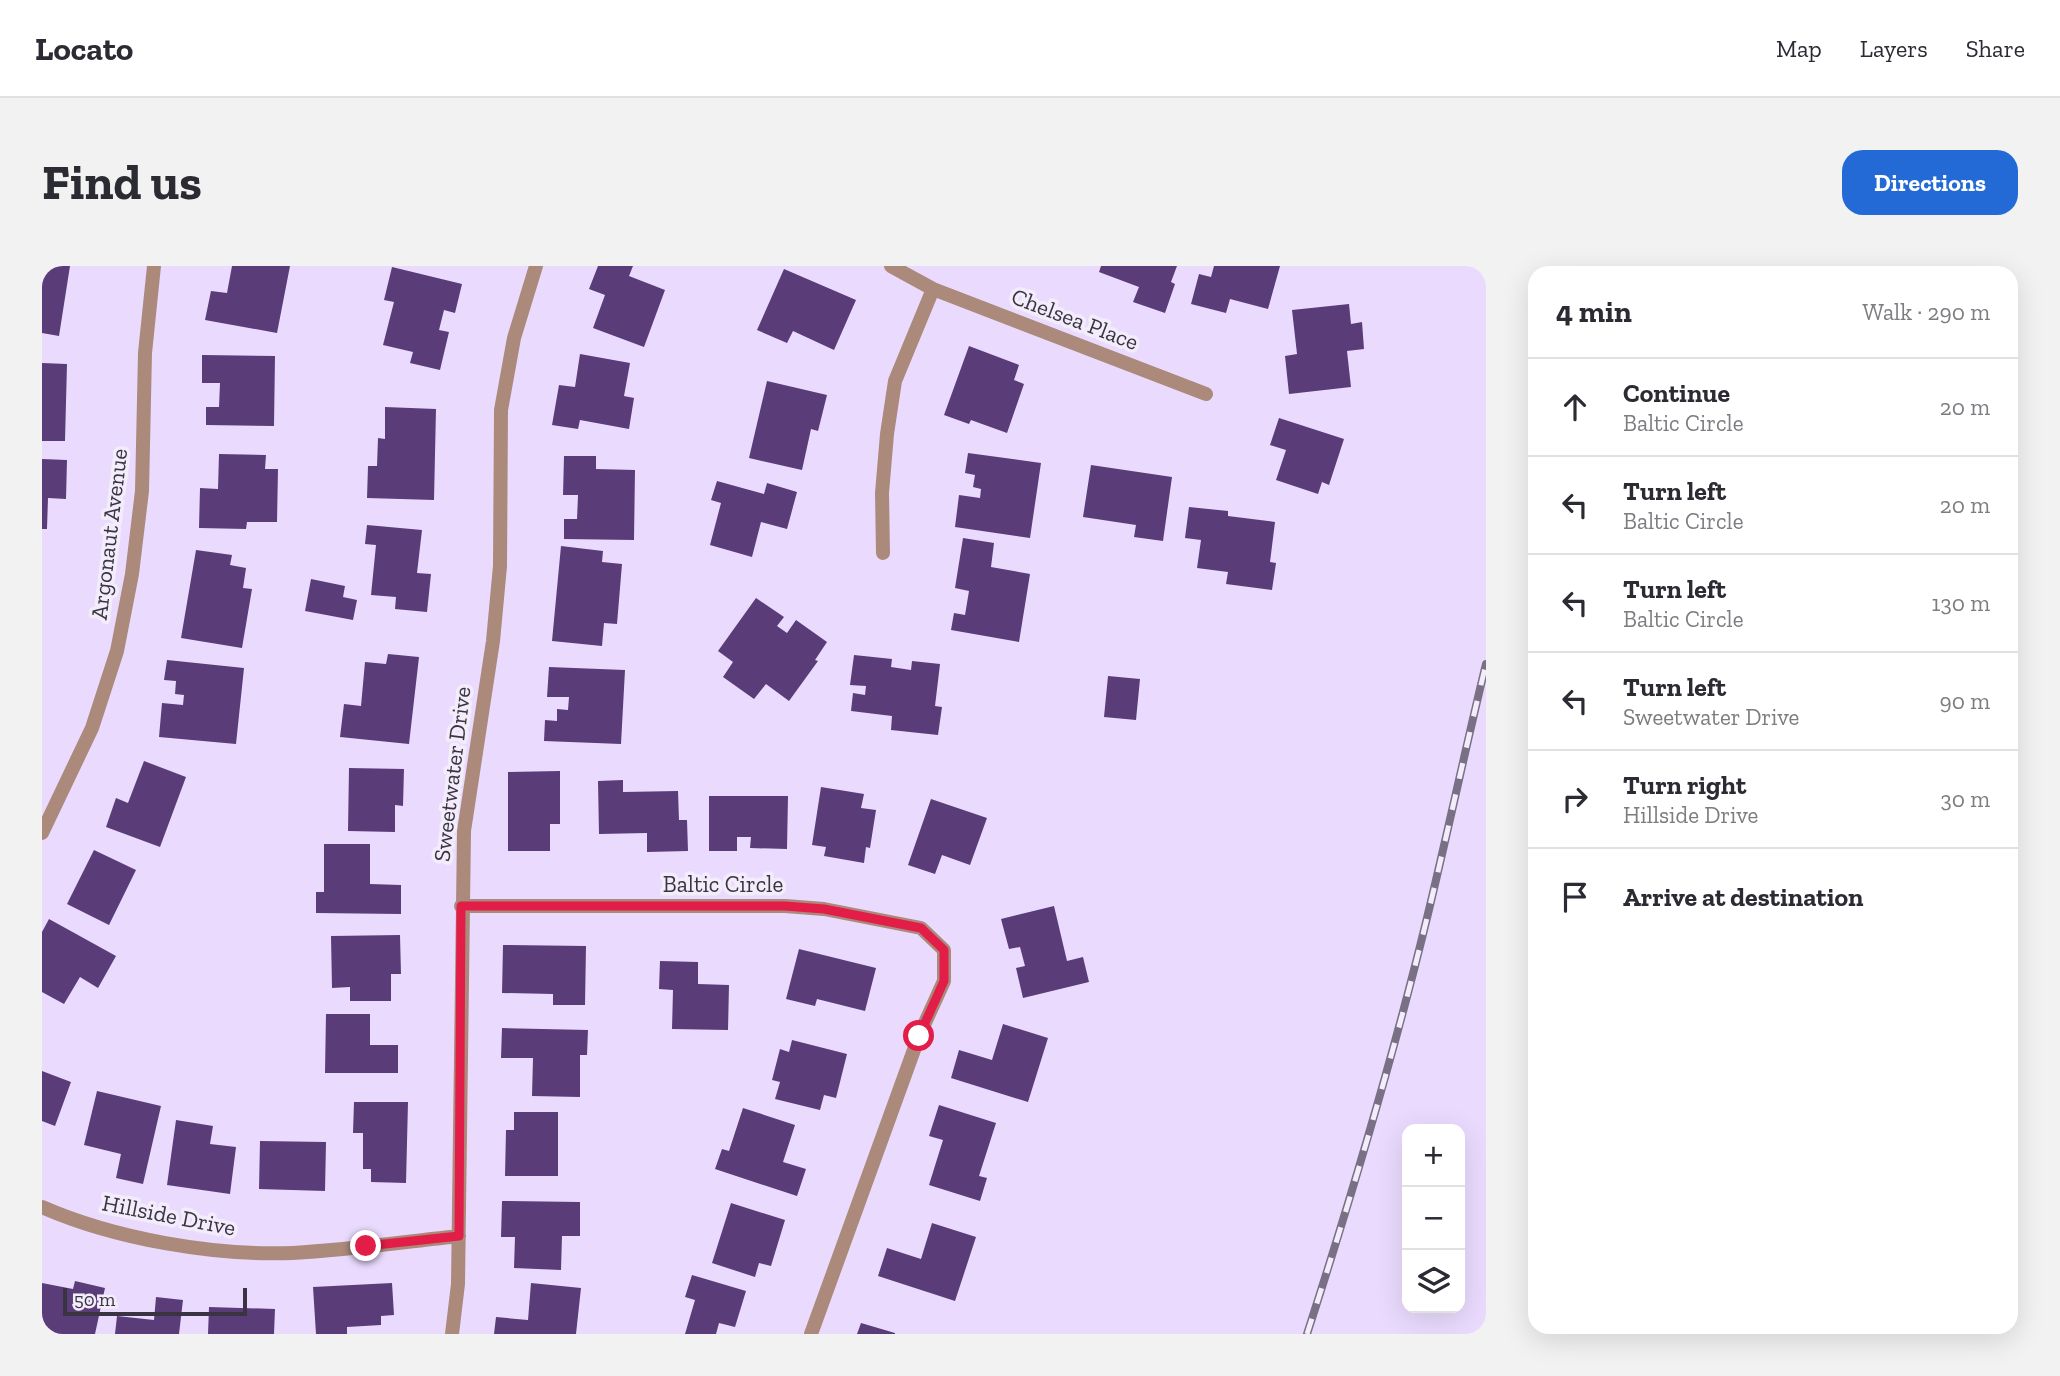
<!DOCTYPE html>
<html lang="en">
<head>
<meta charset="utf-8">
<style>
  body { margin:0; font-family:"Zilla Slab",serif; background:#f2f2f3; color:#2b2b33 }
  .controls { position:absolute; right:21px; bottom:21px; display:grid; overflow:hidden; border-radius:14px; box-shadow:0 7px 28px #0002 }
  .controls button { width:63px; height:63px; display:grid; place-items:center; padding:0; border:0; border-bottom:2px solid #e1e1e2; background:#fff; color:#2b2b33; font:35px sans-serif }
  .scale { position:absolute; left:21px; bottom:18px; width:184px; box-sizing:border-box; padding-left:7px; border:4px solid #3a3442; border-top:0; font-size:19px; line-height:24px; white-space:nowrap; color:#3a3442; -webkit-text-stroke:5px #f3edfb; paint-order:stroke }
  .stop { position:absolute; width:21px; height:21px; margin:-16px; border:5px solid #e11d48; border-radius:50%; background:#fff }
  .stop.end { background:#e11d48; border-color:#fff; box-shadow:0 2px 7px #0008 }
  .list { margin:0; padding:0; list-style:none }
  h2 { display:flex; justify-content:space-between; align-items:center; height:91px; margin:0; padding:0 28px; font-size:30px }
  h2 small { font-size:23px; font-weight:400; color:#7c7c81 }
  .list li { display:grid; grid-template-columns:46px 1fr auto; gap:21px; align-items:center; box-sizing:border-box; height:98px; padding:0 28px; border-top:2px solid #e1e1e2 }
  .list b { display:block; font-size:26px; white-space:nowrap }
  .list p { margin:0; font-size:23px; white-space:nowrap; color:#7c7c81 }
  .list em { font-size:23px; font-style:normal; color:#7c7c81 }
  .icon { flex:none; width:38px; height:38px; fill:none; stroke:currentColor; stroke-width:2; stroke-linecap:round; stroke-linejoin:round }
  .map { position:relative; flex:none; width:1444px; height:1068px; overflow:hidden; border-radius:21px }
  header { display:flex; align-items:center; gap:42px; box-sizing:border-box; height:98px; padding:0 35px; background:#fff; border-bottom:2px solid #e1e1e2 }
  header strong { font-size:33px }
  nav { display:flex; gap:38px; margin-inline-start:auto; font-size:24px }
  .intro { display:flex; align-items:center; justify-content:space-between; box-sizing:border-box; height:168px; padding:0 42px }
  h1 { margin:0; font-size:49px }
  .button { padding:18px 32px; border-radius:21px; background:#236ad6; color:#fff; font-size:24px; font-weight:700 }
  main { display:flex; gap:42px; padding:0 42px }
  aside { flex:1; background:#fff; border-radius:21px; box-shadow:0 7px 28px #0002 }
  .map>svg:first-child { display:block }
</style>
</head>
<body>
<header>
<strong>Locato</strong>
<nav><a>Map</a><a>Layers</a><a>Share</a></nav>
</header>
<div class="intro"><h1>Find us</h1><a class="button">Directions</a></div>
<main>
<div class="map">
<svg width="1444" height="1068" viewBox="0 0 1444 1068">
  <rect width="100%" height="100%" fill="#eadbfe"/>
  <path fill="#5a3c79" d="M 0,0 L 28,0 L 17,70 L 0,67 Z
    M 190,0 L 248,0 L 235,67 L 163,54 L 169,25 L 185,27 Z
    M 556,0 L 591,0 L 587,10 L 623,24 L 602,81 L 551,62 L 563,29 L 547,23 Z
    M 1059,0 L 1135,0 L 1129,16 L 1133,18 L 1123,47 L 1091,36 L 1097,21 L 1057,6 Z
    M 1172,0 L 1238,0 L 1226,43 L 1188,33 L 1184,47 L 1149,38 L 1157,8 L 1169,11 Z
    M 350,1 L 420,18 L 413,47 L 402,44 L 397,64 L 407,66 L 398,104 L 368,97 L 371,86 L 341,79 L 352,36 L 342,34 Z
    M 742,3 L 814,34 L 792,84 L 751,65 L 745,77 L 715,64 Z
    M 1307,38 L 1309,58 L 1320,56 L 1322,83 L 1305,85 L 1309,121 L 1247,128 L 1243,90 L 1255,88 L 1250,44 Z
    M 927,80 L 977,99 L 972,114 L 982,118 L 965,167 L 929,154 L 927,158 L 902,149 Z
    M 538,88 L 588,97 L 582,130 L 592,132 L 587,163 L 538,154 L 536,163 L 510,159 L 517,119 L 533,121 Z
    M 160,89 L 233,90 L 232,160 L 164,159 L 164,141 L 177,141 L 178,117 L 160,117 Z
    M 0,97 L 25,98 L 23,175 L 0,175 Z
    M 725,115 L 785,129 L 776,165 L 769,163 L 760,204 L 707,192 Z
    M 343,141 L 394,143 L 392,234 L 325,232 L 326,200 L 335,200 L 336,172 L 343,173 Z
    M 1237,152 L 1302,173 L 1287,219 L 1280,216 L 1276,228 L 1234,214 L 1244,184 L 1228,179 Z
    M 926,187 L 999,197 L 988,272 L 913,261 L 917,229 L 938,232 L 939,223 L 931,221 L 933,209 L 923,207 Z
    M 177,188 L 224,189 L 223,203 L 236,203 L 235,256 L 205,256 L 204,263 L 157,262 L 158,222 L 176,223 Z
    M 522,190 L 554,190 L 554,203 L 593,204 L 592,274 L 522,273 L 522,253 L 535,253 L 536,229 L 521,229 Z
    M 0,193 L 25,194 L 24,233 L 6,232 L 5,263 L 0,263 Z
    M 1049,199 L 1130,211 L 1121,275 L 1092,271 L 1094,259 L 1041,251 Z
    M 675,215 L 722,228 L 725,217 L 755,226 L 745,263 L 719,256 L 710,291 L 668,279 L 679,237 L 669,234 Z
    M 1147,241 L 1186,245 L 1186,250 L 1233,256 L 1228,296 L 1234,297 L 1230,324 L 1184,318 L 1186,306 L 1155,302 L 1159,274 L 1143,272 Z
    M 325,259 L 380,264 L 375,307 L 389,308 L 385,346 L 353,343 L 354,331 L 329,329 L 334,279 L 323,278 Z
    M 921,272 L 952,277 L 949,301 L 988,308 L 977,376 L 909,364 L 912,347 L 923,349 L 927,325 L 913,322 Z
    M 519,280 L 561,285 L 560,296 L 580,298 L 575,358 L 562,357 L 560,380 L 510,375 Z
    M 154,284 L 190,289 L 188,299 L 204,302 L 201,322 L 210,323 L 200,382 L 139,372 Z
    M 269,313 L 303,320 L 301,331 L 315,334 L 311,354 L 263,345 Z
    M 714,332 L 742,351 L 735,360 L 745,367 L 754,354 L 785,376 L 773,394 L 776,395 L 747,435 L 724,418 L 712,433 L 681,411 L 691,396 L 676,385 Z
    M 346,388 L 377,391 L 367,478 L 298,471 L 302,438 L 319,440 L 323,396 L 344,398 Z
    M 812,389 L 850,393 L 849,401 L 869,404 L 870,395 L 898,398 L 893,440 L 900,441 L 896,469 L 849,464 L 850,450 L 809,445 L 811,427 L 823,429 L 824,420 L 808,419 Z
    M 125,394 L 202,402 L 194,478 L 117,471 L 120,437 L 141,439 L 142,429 L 133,428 L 134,415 L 122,414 Z
    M 507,401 L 583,404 L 579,478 L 502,475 L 503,454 L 515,455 L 515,443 L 526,444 L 527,431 L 505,431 Z
    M 1066,410 L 1098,413 L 1094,454 L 1062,451 Z
    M 102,495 L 144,511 L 118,581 L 64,561 L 74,532 L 86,537 Z
    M 307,502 L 362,503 L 361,540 L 353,539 L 353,566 L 306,565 Z
    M 518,505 L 518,558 L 508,558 L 508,585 L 466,585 L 466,506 Z
    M 581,514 L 581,526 L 636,525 L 637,554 L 645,554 L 646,585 L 605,586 L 605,567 L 557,568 L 556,515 Z
    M 779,521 L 822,528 L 819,542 L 834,544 L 828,582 L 824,581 L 822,597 L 782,590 L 784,581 L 770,579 Z
    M 667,530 L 746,530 L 745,583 L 708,582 L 709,571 L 695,571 L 695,585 L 667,585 Z
    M 889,533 L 945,552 L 928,599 L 900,589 L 893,608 L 866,599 Z
    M 282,578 L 328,578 L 328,618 L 359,619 L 359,648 L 274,647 L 274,626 L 282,626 Z
    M 52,584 L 94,604 L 67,659 L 25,638 Z
    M 1012,640 L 1025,695 L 1041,691 L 1047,716 L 981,732 L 974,702 L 983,700 L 978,681 L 967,683 L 959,653 Z
    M 7,653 L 74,690 L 56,722 L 38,711 L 22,738 L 0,726 L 0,666 Z
    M 358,669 L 359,708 L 349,708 L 349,735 L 308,735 L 308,721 L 290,722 L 289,670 Z
    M 461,679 L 544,680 L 543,739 L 511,739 L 511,728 L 460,727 Z
    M 757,683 L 834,702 L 823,745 L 775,733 L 773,740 L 744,733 Z
    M 618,695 L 656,696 L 656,718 L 687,719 L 686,764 L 630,763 L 631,724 L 617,723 Z
    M 284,748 L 328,748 L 328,779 L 356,779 L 356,807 L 283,807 Z
    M 961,758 L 1006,772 L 986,836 L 909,812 L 917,784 L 950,794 Z
    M 460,762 L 546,764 L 545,789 L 538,789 L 538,831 L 490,830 L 491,792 L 459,792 Z
    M 750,774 L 805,788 L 794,832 L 782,829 L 778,844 L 733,833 L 738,816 L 730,814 L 738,783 L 747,786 Z
    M 0,805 L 29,816 L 13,860 L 0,855 Z
    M 55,825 L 119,840 L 101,918 L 74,912 L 79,888 L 42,879 Z
    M 312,836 L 366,836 L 364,917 L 329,916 L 329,903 L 321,903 L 321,867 L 311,867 Z
    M 897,839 L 954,857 L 937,910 L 945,912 L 938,935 L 887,919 L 901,874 L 887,870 Z
    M 701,842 L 753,859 L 741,896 L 764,903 L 755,930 L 673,903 L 680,883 L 687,885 Z
    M 472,846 L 516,846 L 516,910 L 463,910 L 464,864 L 472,864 Z
    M 134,854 L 171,860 L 168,878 L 194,881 L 188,928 L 125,919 Z
    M 218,875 L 284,876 L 283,925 L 217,923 Z
    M 460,935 L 538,936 L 538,970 L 520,970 L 519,1004 L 472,1002 L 473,971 L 459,971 Z
    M 689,937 L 743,954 L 729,1000 L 717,997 L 713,1011 L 670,997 Z
    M 890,957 L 934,971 L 913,1035 L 836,1010 L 845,982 L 879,993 Z
    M 650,1009 L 704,1025 L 693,1061 L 677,1057 L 674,1068 L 643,1068 L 653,1034 L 643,1031 Z
    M 33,1015 L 63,1022 L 53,1068 L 0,1068 L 0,1017 L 31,1023 Z
    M 350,1017 L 352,1049 L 339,1050 L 339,1059 L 305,1061 L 305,1068 L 274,1068 L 271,1021 Z
    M 489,1017 L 539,1022 L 534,1068 L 452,1068 L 454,1051 L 486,1054 Z
    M 114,1031 L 141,1034 L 137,1068 L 73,1068 L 75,1050 L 112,1054 Z
    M 167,1041 L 233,1043 L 232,1068 L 166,1068 Z
    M 819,1057 L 853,1067 L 853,1068 L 815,1068 Z"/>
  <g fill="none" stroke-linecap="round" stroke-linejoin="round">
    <path stroke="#ab8a7b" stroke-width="14" d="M 849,0 L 891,23 L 1164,128
      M 841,287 L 840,227 L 845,168 L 853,115 L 891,23
      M 419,640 L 743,640 L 782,643 L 879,662 L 902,684 L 902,715 L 877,770 L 769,1068
      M 0,941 C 73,973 172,990 251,987 C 306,984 362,976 417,970
      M 410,1068 L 416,1018 L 422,565 L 451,375 L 458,300 L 459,144 L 472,72 L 494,0"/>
    <path stroke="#ab8a7b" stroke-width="14" d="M 0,567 L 50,462 L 75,385 L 90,308 L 100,225 L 103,87 L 112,0"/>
    <g stroke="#7a7086" stroke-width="8">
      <path id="rail" d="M 1265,1068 C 1309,932 1350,795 1384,656 C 1405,570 1423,484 1444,398"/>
    </g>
    <use href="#rail" stroke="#f3edfb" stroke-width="5" stroke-dasharray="16" stroke-linecap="butt"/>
  </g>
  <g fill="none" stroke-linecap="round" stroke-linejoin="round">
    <path stroke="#e11d48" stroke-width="9" d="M 324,980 L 417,970 L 419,640 L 743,640 L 782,643 L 879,662 L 902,684 L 902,715 L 877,770"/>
  </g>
  <g text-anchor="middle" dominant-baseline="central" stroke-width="7" stroke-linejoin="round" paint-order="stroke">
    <g font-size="23" fill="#3a3442" stroke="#f3edfb">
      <text transform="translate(1033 53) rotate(21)">Chelsea Place</text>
      <text transform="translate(67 268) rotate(-83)">Argonaut Avenue</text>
      <text transform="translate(410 508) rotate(-83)">Sweetwater Drive</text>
      <text x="681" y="618">Baltic Circle</text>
      <text transform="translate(127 949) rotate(11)">Hillside Drive</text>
    </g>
  </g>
</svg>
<div class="controls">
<button>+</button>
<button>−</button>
<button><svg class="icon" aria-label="layers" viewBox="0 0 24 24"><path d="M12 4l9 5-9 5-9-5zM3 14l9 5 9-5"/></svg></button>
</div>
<div class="scale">50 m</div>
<div class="stop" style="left:877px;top:770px"></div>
<div class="stop end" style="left:324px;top:980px"></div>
</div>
<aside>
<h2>4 min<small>Walk · 290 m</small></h2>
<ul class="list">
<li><svg class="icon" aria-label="ahead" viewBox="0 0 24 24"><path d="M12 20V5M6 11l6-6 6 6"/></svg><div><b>Continue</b><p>Baltic Circle</p></div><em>20 m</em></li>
<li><svg class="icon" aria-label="left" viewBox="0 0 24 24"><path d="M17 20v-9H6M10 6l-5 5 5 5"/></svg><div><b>Turn left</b><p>Baltic Circle</p></div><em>20 m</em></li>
<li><svg class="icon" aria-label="left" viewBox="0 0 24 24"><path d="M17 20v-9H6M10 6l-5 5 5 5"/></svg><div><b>Turn left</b><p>Baltic Circle</p></div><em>130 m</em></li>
<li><svg class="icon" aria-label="left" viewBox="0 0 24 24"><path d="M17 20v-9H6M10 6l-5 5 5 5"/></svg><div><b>Turn left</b><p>Sweetwater Drive</p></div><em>90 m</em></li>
<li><svg class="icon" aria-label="right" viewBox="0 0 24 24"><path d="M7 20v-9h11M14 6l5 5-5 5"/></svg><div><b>Turn right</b><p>Hillside Drive</p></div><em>30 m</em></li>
<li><svg class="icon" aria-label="arrive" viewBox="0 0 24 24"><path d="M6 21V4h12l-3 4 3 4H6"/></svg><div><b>Arrive at destination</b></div></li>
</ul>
</aside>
</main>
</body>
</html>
